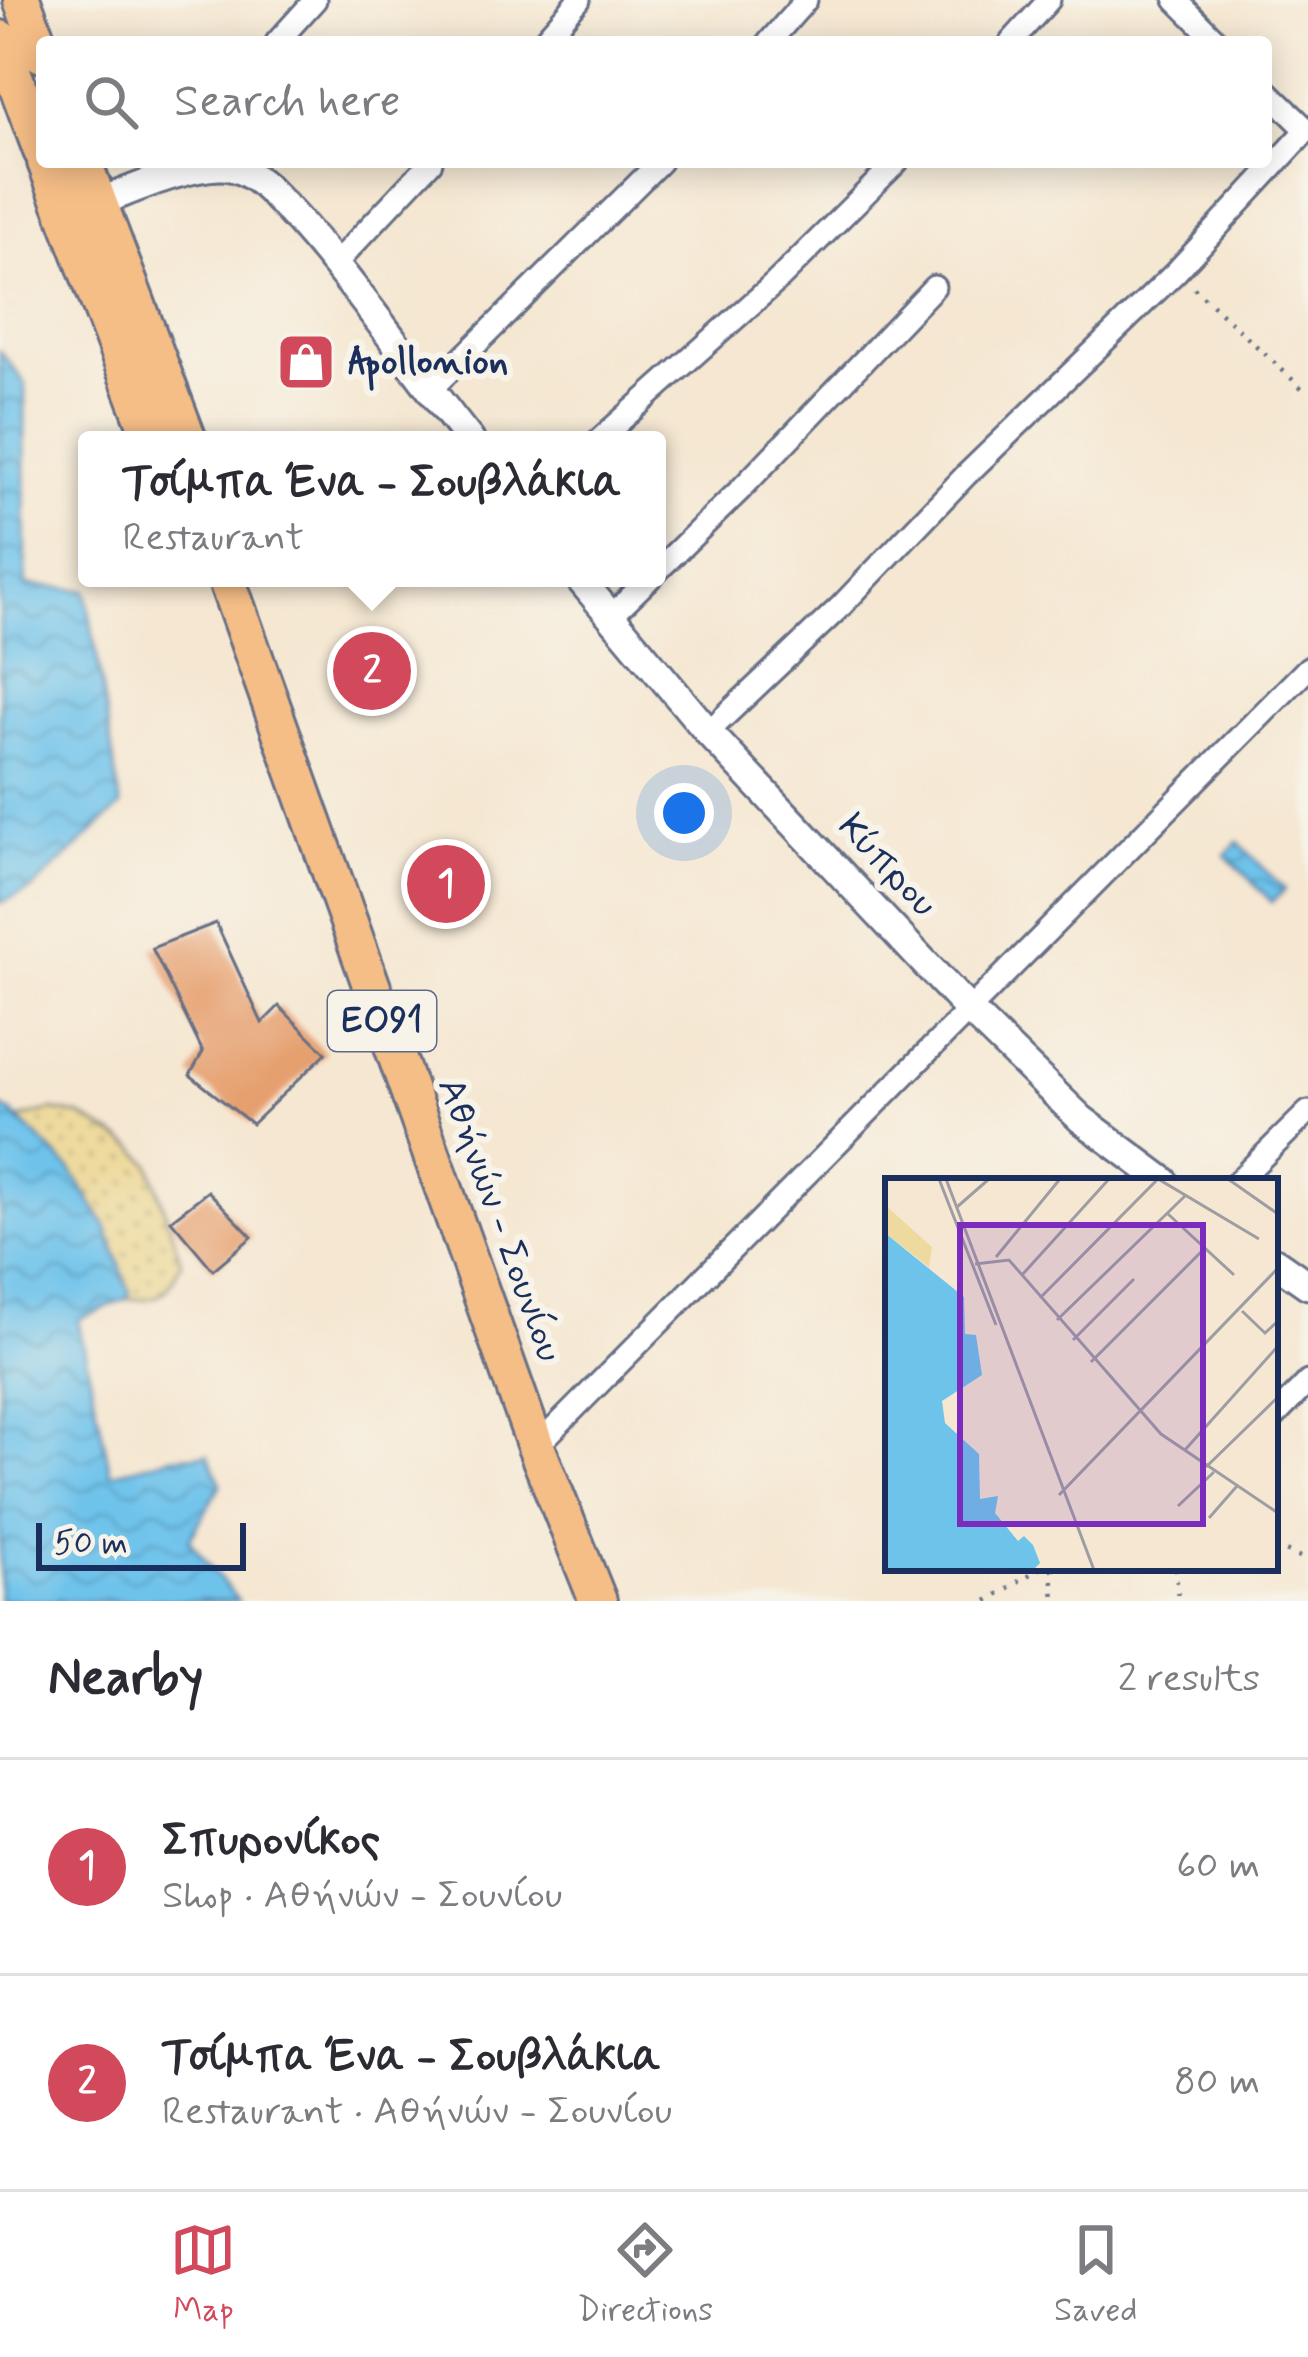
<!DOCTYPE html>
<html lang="en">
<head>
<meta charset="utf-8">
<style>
  body { margin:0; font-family:Mynerve,sans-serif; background:#f2f2f3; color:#2b2b33 }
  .scale { position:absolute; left:36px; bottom:30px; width:210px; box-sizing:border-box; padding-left:12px; border:6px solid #1b2f5e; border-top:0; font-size:33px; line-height:42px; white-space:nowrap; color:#1b2f5e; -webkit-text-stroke:9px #f7f3e8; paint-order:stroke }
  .you { position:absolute; left:684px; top:813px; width:42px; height:42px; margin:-30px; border:9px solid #fff; border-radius:50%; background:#1a73e8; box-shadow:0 0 0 18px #1a73e833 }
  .badge { display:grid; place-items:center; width:78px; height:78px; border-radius:50%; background:#d1495b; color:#fff; font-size:39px; font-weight:700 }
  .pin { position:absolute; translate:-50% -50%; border:6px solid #fff; box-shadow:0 3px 12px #0006 }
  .popup { position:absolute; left:78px; top:431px; width:588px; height:156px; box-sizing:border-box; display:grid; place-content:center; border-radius:12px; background:#fff; filter:drop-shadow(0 3px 9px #0005); font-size:39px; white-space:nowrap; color:#7c7c81 }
  .popup b { font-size:45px; color:#2b2b33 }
  .popup::after { content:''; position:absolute; left:50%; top:100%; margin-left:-24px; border:24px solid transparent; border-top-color:#fff }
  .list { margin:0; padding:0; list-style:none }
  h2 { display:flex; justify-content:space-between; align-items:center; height:156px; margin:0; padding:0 48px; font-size:51px }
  h2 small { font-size:39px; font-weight:400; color:#7c7c81 }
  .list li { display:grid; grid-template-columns:78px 1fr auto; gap:36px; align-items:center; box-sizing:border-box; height:216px; padding:0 48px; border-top:3px solid #e1e1e2 }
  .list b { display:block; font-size:45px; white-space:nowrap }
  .list p { margin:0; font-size:39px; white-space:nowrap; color:#7c7c81 }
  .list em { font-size:39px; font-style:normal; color:#7c7c81 }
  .icon { flex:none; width:66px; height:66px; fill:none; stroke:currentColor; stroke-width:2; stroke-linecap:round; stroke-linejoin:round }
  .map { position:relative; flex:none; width:1308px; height:1601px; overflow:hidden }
  .search { position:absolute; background:#fff; box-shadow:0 6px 30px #0003; left:36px; right:36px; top:36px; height:132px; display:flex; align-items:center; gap:30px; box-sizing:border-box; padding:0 42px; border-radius:12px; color:#7c7c81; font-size:45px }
  .sheet { height:588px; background:#fff }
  nav { display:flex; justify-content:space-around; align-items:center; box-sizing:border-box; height:168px; border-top:3px solid #e1e1e2; background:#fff; font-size:33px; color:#7c7c81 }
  nav a { display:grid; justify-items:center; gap:6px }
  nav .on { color:#d1495b }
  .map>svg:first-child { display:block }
</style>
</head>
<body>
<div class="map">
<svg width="1308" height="1601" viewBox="0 0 1308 1601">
  <defs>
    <pattern id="sand-dots" width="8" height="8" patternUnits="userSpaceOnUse" patternTransform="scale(3)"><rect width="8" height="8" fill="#eeda9e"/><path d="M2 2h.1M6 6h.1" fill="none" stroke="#ccbb8a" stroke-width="1.8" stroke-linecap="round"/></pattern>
    <pattern id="water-waves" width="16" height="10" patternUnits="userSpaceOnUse" patternTransform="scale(3)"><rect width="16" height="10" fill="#6ec3eb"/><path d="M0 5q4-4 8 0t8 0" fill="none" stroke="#5a9fc2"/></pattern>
  </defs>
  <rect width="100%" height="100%" fill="#f7f3e8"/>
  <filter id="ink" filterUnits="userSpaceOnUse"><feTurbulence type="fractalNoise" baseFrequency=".00833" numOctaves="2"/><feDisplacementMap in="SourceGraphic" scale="24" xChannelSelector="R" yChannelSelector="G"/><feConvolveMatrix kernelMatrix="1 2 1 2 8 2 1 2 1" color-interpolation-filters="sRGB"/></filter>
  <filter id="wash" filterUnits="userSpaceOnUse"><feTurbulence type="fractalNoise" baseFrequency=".004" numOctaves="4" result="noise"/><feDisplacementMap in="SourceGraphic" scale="48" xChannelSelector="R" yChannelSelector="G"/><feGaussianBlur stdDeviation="2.7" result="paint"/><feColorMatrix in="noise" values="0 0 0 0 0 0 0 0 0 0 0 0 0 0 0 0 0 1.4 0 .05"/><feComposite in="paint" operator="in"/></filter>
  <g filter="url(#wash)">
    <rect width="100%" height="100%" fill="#f5e7d1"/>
    <path fill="url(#sand-dots)" stroke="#84847e" stroke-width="3" d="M 52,1110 L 79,1115 L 134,1147 L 150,1164 L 181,1262 C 166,1296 163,1300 126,1299 L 106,1226 L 70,1169 L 18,1119 Z"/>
    <path fill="url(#water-waves)" stroke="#4479a4" stroke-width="3" d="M 0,351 L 25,383 L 26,585 L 86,590 L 121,806 L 32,889 L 0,903 Z
      M 1238,842 L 1285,890 L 1272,902 L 1226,855 Z
      M 0,1106 L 11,1112 L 70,1169 L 106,1226 L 130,1293 L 126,1299 L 78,1320 L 111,1474 L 172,1457 L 208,1454 L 221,1484 L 189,1540 L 238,1601 L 0,1601 Z"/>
    <g id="blocks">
      <path fill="#e6a06f" d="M 216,923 L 262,1023 L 279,1006 L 326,1053 L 252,1124 L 190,1075 L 203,1052 L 152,948 Z
        M 208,1191 L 252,1237 L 213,1270 L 171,1220 Z"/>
    </g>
  </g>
  <g filter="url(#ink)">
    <use href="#blocks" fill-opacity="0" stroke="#676f86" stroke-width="3"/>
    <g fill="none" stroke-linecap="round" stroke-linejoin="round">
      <g stroke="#676f86" stroke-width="27">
        <path id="minor" d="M 1176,0 L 1218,42
          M 277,42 L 315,0
          M 542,42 L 579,0
          M 769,42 L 806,0
          M 1011,42 L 1049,0
          M 1266,90 L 1308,131
          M 334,265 L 431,162
          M 430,390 L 660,162
          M 599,440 L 775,283 L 897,162
          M 657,571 L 741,489 L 934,287
          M 609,618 L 650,578
          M 708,732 L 841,606 L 966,475 L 1176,272 L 1307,130
          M 1238,1181 L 1308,1112
          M 1275,1416 L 1308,1382
          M 536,1447 L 1308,668"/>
      </g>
      <g stroke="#676f86" stroke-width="33">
        <path id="tertiary" d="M 82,209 C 120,195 181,166 221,166 C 239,166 257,178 269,190 C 344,265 403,358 470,440
          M 579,578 L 708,732 L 968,1009 L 1081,1119 L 1164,1181
          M 1275,1262 L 1308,1285"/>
      </g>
      <g stroke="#676f86" stroke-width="42">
        <path id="primary" d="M 22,0 L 42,54
          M 0,39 L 42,151
          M 46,162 L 152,440
          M 83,162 L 188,440
          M 226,578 L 536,1447 L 598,1601"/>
      </g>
      <path stroke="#676f86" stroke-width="4.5" stroke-dasharray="3 9" stroke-linecap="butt" d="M 1194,288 L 1308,394
        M 1275,1547 L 1308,1560
        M 1052,1568 L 1054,1601
        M 1176,1568 L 1178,1601
        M 987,1601 L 1040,1568"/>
      <use href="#minor" stroke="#fff" stroke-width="21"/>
      <use href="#tertiary" stroke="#fff" stroke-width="27"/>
      <use href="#primary" stroke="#f6be87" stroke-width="36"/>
    </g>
  </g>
  <defs>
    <g id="shop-square" transform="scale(3)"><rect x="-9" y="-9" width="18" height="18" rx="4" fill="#d1495b" stroke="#f7f3e8"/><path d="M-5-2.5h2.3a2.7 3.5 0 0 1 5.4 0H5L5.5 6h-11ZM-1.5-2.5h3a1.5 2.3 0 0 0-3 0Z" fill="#fff"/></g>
  </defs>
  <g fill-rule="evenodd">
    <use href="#shop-square" x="306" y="362"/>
  </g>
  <g text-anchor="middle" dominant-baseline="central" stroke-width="12" stroke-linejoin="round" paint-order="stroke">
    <rect fill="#f7f3e8" stroke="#5d6a87" stroke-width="3" x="328" y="991" width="108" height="60" rx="9"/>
    <g font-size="36" font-weight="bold" fill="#1b2f5e">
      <text x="382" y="1021">ΕΟ91</text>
    </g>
    <g font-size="39" font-weight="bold" fill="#1b2f5e" stroke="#f7f3e8" text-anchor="start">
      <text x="348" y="362">Apollonion</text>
    </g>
    <g font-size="39" fill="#1b2f5e" stroke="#f7f3e8">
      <text transform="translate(887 866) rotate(47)">Κύπρου</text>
      <text transform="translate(499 1220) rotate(70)">Αθήνών - Σουνίου</text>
    </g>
  </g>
  <g transform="translate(885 1178)">
    <rect width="393" height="393" fill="#f5e7d1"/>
    <path d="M 0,27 L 47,69 L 44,89 L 0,55 Z" fill="#eeda9e"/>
    <path d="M 0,55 L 79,119 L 80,156 L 91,157 L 97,197 L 57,223 L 60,245 L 94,276 L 95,321 L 113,318 L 110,335 L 133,363 L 139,358 L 148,367 L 155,385 L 148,392 L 0,392 Z" fill="#6ec3eb"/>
    <path fill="none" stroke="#9e9da3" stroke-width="3" d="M 54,1 L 111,147M 61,1 L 209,392M 343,1 L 393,36M 72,29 L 104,1M 283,36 L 349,97M 111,79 L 175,1M 90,86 L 124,82 L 276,256 L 393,335M 137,97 L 224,1M 155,120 L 273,1 L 374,61M 357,133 L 380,155 L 393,143M 172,142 L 301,17M 188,162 L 249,101M 206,184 L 318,72M 299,273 L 393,168M 321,289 L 393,219M 174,317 L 393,90M 293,328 L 329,294M 324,340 L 352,308"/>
    <path fill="#7b2cbf" fill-opacity="0.15" stroke="#7b2cbf" stroke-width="6" d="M 75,47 L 318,47 L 318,346 L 75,346 Z"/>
    <rect width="393" height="393" fill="none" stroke="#1b2f5e" stroke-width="6"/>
  </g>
</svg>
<div class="scale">50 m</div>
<div class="you"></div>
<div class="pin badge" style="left:446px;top:884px">1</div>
<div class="pin badge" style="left:372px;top:671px">2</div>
<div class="popup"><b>Τσίμπα Ένα - Σουβλάκια</b>Restaurant</div>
<div class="search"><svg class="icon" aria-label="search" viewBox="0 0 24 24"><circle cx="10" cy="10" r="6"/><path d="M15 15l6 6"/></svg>Search here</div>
</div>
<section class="sheet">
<h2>Nearby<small>2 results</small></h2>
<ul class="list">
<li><span class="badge">1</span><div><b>Σπυρονίκος</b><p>Shop · Αθήνών - Σουνίου</p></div><em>60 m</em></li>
<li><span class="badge">2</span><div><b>Τσίμπα Ένα - Σουβλάκια</b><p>Restaurant · Αθήνών - Σουνίου</p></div><em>80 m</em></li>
</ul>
</section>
<nav>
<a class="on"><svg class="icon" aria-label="map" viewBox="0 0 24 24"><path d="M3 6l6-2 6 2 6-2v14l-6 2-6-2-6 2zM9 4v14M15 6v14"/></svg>Map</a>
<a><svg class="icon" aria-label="directions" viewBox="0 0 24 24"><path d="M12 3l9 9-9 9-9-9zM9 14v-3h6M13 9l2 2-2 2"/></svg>Directions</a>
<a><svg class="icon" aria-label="saved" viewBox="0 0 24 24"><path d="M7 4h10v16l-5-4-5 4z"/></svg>Saved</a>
</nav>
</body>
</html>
